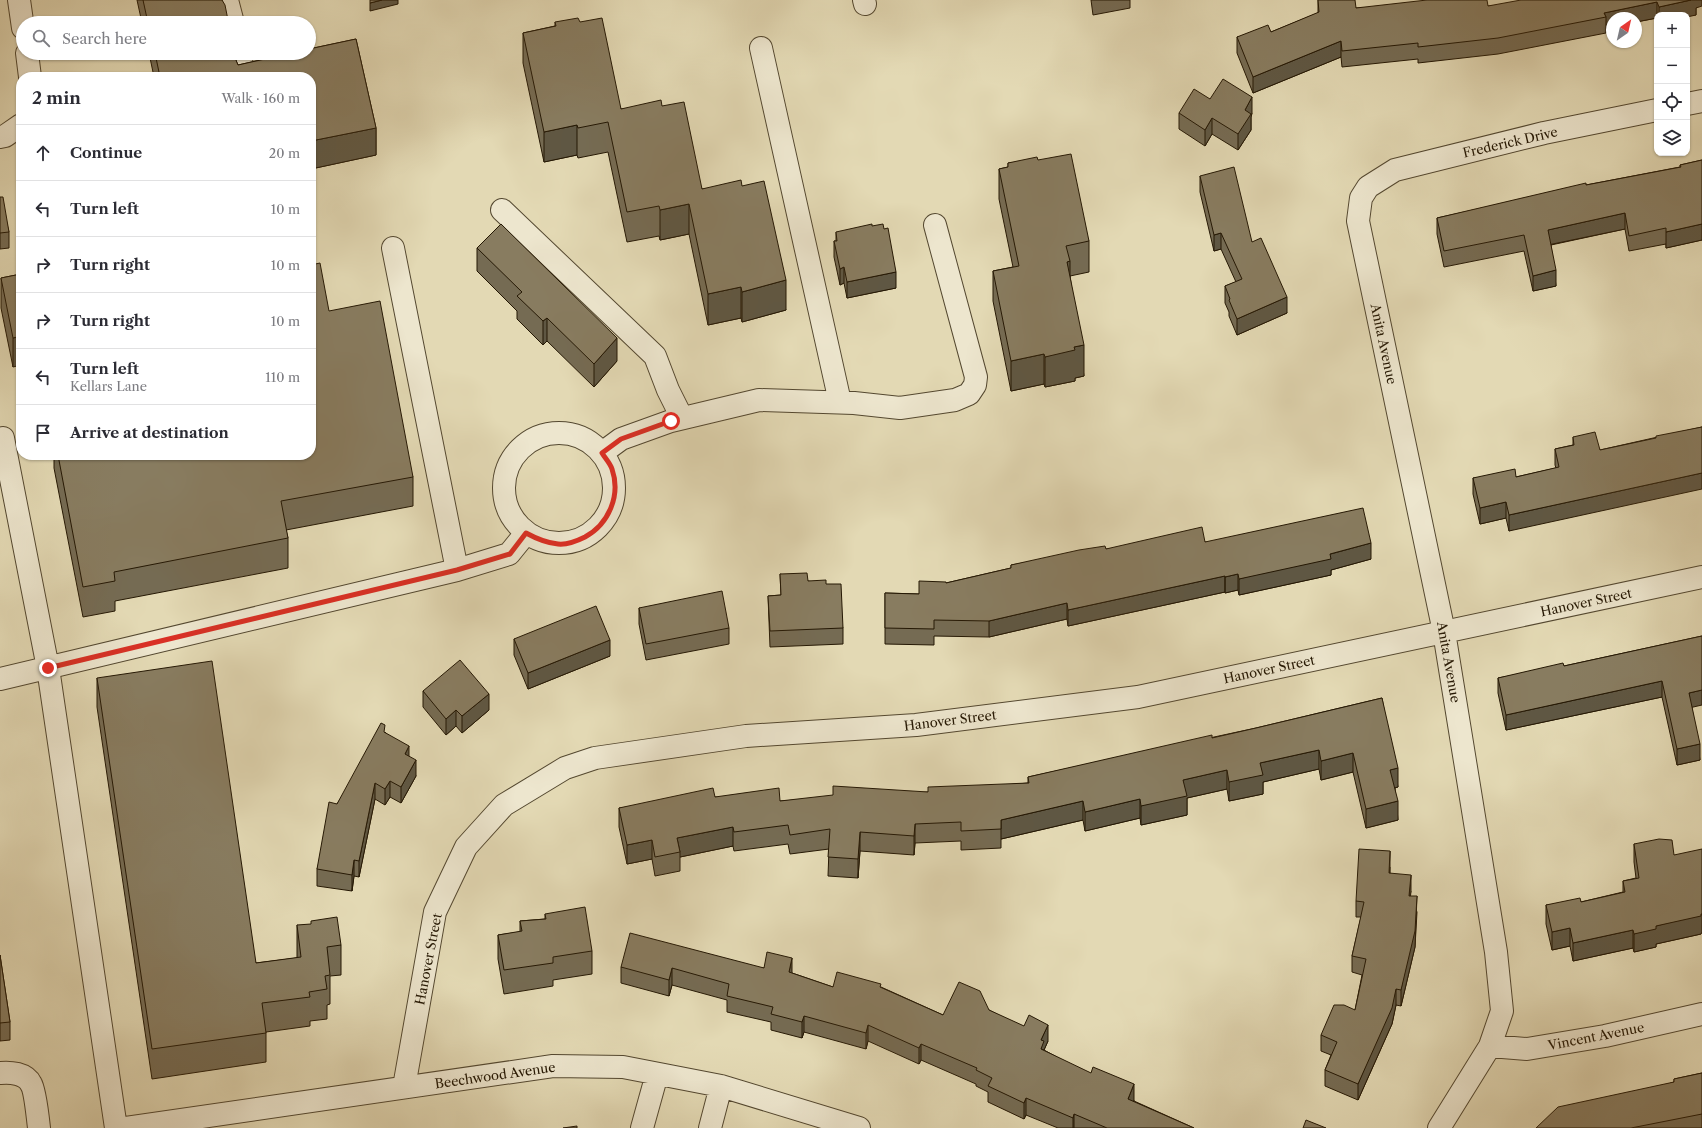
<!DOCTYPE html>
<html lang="en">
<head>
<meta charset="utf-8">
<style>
  body { margin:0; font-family:"Libre Caslon Text",serif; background:#f7f7f7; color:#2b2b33 }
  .controls { position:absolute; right:12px; top:12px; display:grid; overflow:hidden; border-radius:8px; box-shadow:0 1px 3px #0004 }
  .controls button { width:36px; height:36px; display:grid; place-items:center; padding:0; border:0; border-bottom:1px solid #e1e1e2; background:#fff; color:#2b2b33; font:20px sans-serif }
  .compass { position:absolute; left:1606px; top:12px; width:36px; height:36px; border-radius:50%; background:#fff; box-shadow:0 1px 3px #0004; rotate:34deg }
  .stop { position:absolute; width:12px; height:12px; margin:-9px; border:3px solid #d93025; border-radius:50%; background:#fff }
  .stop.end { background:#d93025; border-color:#fff; box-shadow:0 1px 4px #0008 }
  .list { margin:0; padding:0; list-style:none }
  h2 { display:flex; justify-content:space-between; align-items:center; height:52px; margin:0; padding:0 16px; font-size:17px }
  h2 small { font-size:13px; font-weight:400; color:#7c7c81 }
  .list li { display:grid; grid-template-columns:26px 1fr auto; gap:12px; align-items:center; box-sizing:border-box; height:56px; padding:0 16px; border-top:1px solid #e1e1e2 }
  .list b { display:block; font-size:15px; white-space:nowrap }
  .list p { margin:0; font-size:13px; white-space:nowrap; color:#7c7c81 }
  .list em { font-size:13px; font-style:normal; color:#7c7c81 }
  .icon { flex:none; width:22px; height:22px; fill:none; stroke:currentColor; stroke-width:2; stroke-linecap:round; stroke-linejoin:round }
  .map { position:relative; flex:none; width:1702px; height:1128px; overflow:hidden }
  .search { position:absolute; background:#fff; box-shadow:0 1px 3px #0004; left:16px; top:16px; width:300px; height:44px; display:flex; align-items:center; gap:10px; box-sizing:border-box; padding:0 14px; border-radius:22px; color:#7c7c81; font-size:15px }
  .panel { position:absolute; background:#fff; box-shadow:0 1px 3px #0004; left:16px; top:72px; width:300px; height:388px; border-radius:16px }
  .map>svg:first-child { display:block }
</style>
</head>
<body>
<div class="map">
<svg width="1702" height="1128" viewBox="0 0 1702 1128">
  <rect width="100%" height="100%" fill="#e3d9b4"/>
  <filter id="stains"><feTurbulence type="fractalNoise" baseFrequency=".005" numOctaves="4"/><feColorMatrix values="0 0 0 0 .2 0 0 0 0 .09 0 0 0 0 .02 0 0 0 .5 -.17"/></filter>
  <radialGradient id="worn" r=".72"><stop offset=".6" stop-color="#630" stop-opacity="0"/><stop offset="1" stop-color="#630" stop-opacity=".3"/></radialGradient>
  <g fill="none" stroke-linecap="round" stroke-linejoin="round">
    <g stroke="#544830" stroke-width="24">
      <path id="minor" d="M 19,0 L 23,28
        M 227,0 L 233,23
        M 864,0 L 865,4
        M 761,48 L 840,402
        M 27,53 L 30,77
        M 239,53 L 245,77
        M 1687,104 L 1702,101
        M 0,137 L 5,136 L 21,125
        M 502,210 L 655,356 L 668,390 L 682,418
        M 393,248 L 457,570
        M504 488a55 55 0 1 1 110 0a55 55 0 1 1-110 0Z
        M 3,438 L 48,668 L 116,1128
        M 602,453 L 621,439 L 671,421 L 759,400 L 854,403 L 900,408 L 955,400 L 969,394 L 975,385 L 976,377 L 935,225
        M 0,679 L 457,570 L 509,554 L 526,533
        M 1490,1046 L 1527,1049 L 1605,1036 L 1702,1014
        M 0,1073 C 10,1072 26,1073 31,1084 C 35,1090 38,1119 39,1128
        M 404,1087 L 435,912 L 466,847 L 504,805 L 565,768 L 595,758 L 746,736 L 916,725 L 1138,697 L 1702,577
        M 126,1128 L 553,1066 L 623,1067 L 721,1086 L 859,1128
        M 642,1128 L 657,1074
        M 710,1128 L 721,1086
        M 1439,1128 L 1490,1046 L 1502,1011 L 1496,952 L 1444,632 L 1358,221 L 1361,198 L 1368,187 L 1395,170 L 1544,133 L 1657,110"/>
    </g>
    <use href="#minor" stroke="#ede6ce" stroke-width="22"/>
  </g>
  <path fill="#756b53" stroke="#251804" d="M 137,0 L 222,0 L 228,23 L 142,23 Z
    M 1091,0 L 1130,0 L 1130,8 L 1093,15 Z
    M 1318,0 L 1356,8 L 1488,6 L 1702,0 L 1696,8 L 1696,15 L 1657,15 L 1657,18 L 1636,22 L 1612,18 L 1612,27 L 1606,28 L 1606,33 L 1498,54 L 1418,63 L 1418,59 L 1342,67 L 1341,57 L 1253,93 L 1237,53 L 1237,37 L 1271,32 L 1318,13 Z
    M 555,22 L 621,109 L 662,106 L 702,189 L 742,186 L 786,310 L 742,322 L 741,318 L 708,325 L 689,234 L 660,240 L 659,236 L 627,242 L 608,152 L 578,158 L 577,155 L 544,162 L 523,63 L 523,33 L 555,26 Z
    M 356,39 L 376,128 L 376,155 L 311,169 L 311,77 L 154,77 L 149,53 L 233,53 L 238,65 L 292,53 L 309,53 L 309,49 Z
    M 1210,99 L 1252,113 L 1251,117 L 1251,130 L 1238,150 L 1212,134 L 1205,146 L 1179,129 L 1179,113 Z
    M 1038,160 L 1089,241 L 1089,272 L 1070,276 L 1084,376 L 1075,378 L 1075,381 L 1045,387 L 1044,384 L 1011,391 L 993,301 L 993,271 L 1013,267 L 999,199 L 999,169 L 1008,167 L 1008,163 Z
    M 1702,160 L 1702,240 L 1666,248 L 1666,244 L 1629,251 L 1625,229 L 1551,245 L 1556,286 L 1533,291 L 1524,251 L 1444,267 L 1437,234 L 1437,218 L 1586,185 L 1680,167 L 1680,165 Z
    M 1200,176 L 1252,242 L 1287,313 L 1237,335 L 1229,316 L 1229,312 L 1225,303 L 1225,286 L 1236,282 L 1221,249 L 1214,251 L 1200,192 Z
    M 0,197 L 9,232 L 9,248 L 0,249 Z
    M 836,232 L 896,288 L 847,298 L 844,283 L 840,285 L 834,257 L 834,241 L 836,241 Z
    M 477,248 L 617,361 L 594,387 L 547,341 L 543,345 L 517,319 L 517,311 L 477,271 Z
    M 21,274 L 13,367 L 1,308 L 1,278 Z
    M 329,311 L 413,477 L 413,506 L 286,530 L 288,538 L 288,568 L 115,601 L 115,611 L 83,617 L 54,468 L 54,455 L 311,455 Z
    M 1702,427 L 1509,531 L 1506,518 L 1480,524 L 1473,494 L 1473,478 L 1516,477 L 1556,468 L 1555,465 L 1555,449 L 1573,445 L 1573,437 L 1600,450 Z
    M 1205,542 L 1371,559 L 1331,570 L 1331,575 L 1239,595 L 1238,590 L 1225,593 L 1225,592 L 1068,626 L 1067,619 L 989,637 L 934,636 L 934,645 L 885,644 L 885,593 L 919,594 L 946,583 L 1011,568 L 1011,565 L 1106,549 Z
    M 780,574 L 808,581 L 826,584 L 843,628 L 843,644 L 770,647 L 768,596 L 781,595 Z
    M 639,608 L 729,628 L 729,644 L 646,660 L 639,624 Z
    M 1702,636 L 1692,708 L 1700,760 L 1677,765 L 1662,697 L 1506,730 L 1498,693 L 1498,678 L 1564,666 Z
    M 514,639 L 610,656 L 528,689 L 514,655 Z
    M 97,678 L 256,963 L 297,958 L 297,925 L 341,945 L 341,975 L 330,976 L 330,1004 L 327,1005 L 327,1019 L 310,1021 L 310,1026 L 266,1032 L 266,1062 L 152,1079 L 97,707 Z
    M 423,691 L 489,710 L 462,733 L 456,726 L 446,735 L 423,707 Z
    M 1382,698 L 1398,787 L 1395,788 L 1398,820 L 1366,828 L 1353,772 L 1321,780 L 1319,769 L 1263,782 L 1263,794 L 1229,801 L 1227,789 L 1187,798 L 1187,815 L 1141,825 L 1140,818 L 1085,831 L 1083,820 L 1001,839 L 1001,848 L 961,850 L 961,841 L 915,843 L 914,855 L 860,851 L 858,878 L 828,876 L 829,849 L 790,854 L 788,844 L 734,851 L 733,846 L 680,857 L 680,871 L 655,876 L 652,859 L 627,864 L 619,827 L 619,808 L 715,797 L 780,801 L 928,792 L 1028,783 L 1028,777 L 1256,728 Z
    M 385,732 L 409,756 L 416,776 L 401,803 L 390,797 L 385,805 L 375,799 L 359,877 L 354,876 L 352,891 L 317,886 L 317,869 L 337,804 Z
    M 1634,844 L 1674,855 L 1701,932 L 1701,934 L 1656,944 L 1656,947 L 1634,952 L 1633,948 L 1573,961 L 1570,946 L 1552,950 L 1546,924 L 1546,905 L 1581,902 L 1623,892 L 1623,881 L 1636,878 L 1634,862 Z
    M 1390,867 L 1390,873 L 1411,891 L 1410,896 L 1417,912 L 1415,947 L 1401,1006 L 1396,1005 L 1392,1024 L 1358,1100 L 1325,1086 L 1325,1070 L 1331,1055 L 1321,1051 L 1321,1035 L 1355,1010 L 1362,975 L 1352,972 L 1352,956 L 1361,917 L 1356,917 L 1356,901 Z
    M 545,914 L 592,951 L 592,974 L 553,980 L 553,986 L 504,994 L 498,959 L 498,935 L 520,932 L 520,921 L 545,919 Z
    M 0,955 L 10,1022 L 10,1040 L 0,1041 Z
    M 621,967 L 764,968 L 792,973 L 833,987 L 881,987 L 943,1015 L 989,1010 L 1048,1041 L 1044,1050 L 1134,1100 L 1134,1101 L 1194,1128 L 1058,1128 L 1026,1115 L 1024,1119 L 988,1102 L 988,1092 L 976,1086 L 976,1084 L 921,1060 L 919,1064 L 868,1041 L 866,1049 L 804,1032 L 802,1038 L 771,1030 L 771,1022 L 727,1012 L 727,1000 L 672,985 L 669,996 L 621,983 Z
    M 1702,1073 L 1702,1128 L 1536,1128 L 1674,1082 L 1674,1079 Z"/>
  <path fill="#5f5743" stroke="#251804" d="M 382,0 L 398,0 L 398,4 L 370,11 L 370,3 Z
    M 1691,0 L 1702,0 L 1702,6 L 1696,8 L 1696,15 L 1687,17 L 1687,15 L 1659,15 L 1659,7 Z
    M 1657,2 L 1657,18 L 1636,22 L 1636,18 L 1612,18 L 1612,27 L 1606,28 L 1606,17 L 1604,13 Z
    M 1341,41 L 1341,57 L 1253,93 L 1253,77 Z
    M 1252,97 L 1252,113 L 1251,117 L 1251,130 L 1238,150 L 1238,134 L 1245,110 Z
    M 1212,118 L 1212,134 L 1205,146 L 1205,130 Z
    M 577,125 L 577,155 L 544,162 L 544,132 Z
    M 376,128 L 376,155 L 311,169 L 311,141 Z
    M 689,204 L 689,234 L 660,240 L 660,210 Z
    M 1625,213 L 1625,229 L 1548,245 L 1548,230 Z
    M 1702,224 L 1702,240 L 1666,248 L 1666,232 Z
    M 1221,233 L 1221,249 L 1214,251 L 1214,235 Z
    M 1070,261 L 1070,291 L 1067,262 Z
    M 844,267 L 844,283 L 840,285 L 840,269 Z
    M 1556,270 L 1556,286 L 1533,291 L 1533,276 Z
    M 896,272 L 896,288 L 847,298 L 847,282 Z
    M 786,280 L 786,310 L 742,322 L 742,292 Z
    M 741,287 L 741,318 L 708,325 L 708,294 Z
    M 1287,297 L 1287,313 L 1237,335 L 1237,319 Z
    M 547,318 L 547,341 L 543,345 L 543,321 Z
    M 21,336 L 21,365 L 13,367 L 13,338 Z
    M 617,338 L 617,361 L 594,387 L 594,364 Z
    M 1084,345 L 1084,376 L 1075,378 L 1075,381 L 1045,387 L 1045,357 L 1074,347 Z
    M 1044,354 L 1044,384 L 1011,391 L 1011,361 Z
    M 1702,473 L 1702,489 L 1509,531 L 1509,515 Z
    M 1506,502 L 1506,518 L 1480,524 L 1480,508 Z
    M 1371,543 L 1371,559 L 1331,570 L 1331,575 L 1239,595 L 1239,579 Z
    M 1238,574 L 1238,590 L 1225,593 L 1225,577 Z
    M 1225,576 L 1225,592 L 1068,626 L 1068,610 Z
    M 1067,603 L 1067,619 L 989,637 L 989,621 Z
    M 610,640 L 610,656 L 528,689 L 528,673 Z
    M 1662,681 L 1662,697 L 1506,730 L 1506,715 Z
    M 1702,690 L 1702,705 L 1689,708 L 1689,693 Z
    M 489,694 L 489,710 L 462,733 L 462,716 Z
    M 456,710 L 456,726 L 446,735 L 446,719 Z
    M 1700,744 L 1700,760 L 1677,765 L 1677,749 Z
    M 409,746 L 409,762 L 405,754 Z
    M 1319,750 L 1319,769 L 1263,782 L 1263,794 L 1229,801 L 1229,782 L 1260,763 Z
    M 1353,753 L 1353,772 L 1321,780 L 1321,761 Z
    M 416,760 L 416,776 L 401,803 L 401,787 Z
    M 1398,768 L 1398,787 L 1390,789 L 1390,770 Z
    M 1227,770 L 1227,789 L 1187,798 L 1187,815 L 1141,825 L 1141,806 L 1183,780 Z
    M 390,781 L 390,797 L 385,805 L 385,789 Z
    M 375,783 L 375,799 L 359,877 L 359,861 Z
    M 1140,799 L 1140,818 L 1085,831 L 1085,812 Z
    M 1083,801 L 1083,820 L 1001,839 L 1001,820 Z
    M 1398,801 L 1398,820 L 1366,828 L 1366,809 Z
    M 915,824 L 915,843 L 914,855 L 914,836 Z
    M 733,827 L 733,846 L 680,857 L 680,852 L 677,838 Z
    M 860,832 L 860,851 L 858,878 L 858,859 Z
    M 652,840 L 652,859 L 627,864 L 627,845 Z
    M 1390,851 L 1390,867 L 1389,889 L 1389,873 Z
    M 354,860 L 354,876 L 352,891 L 352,875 Z
    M 1411,875 L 1411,891 L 1409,912 L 1409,896 Z
    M 1417,896 L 1415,947 L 1401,1006 L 1401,990 Z
    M 1702,914 L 1702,932 L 1701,934 L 1656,944 L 1656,947 L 1634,952 L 1634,934 L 1656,926 Z
    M 1570,928 L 1570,946 L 1552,950 L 1552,932 Z
    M 1633,930 L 1633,948 L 1573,961 L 1573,943 Z
    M 792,958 L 792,974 L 789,972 Z
    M 672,968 L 672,985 L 669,996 L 669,980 Z
    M 1396,989 L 1396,1005 L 1392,1024 L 1358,1100 L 1358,1084 Z
    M 804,1016 L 804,1032 L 802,1038 L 802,1022 Z
    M 868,1025 L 868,1041 L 866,1049 L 866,1033 Z
    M 1048,1025 L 1048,1041 L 1044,1050 L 1041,1049 L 1041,1040 Z
    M 921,1044 L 921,1060 L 919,1064 L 919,1048 Z
    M 1134,1084 L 1134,1100 L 1128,1115 L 1128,1099 Z
    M 1026,1098 L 1026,1115 L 1024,1119 L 1024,1103 Z
    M 1074,1114 L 1074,1128 L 1073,1128 L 1073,1118 Z"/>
  <path fill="#887c60" stroke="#251804" d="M 143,0 L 222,0 L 225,5 L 228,20 L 228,23 L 148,23 Z
    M 370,0 L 382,0 L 370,3 Z
    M 1318,0 L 1355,0 L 1356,8 L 1427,0 L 1487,0 L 1488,6 L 1521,0 L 1691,0 L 1659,7 L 1657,2 L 1604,13 L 1606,17 L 1498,38 L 1418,47 L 1418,43 L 1342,51 L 1341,41 L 1253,77 L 1237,37 L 1268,25 L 1271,32 L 1319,12 Z
    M 578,18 L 580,22 L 602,18 L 621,109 L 661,100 L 662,106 L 684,102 L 702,189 L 741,180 L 742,186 L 764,181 L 786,280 L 742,292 L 741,287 L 708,294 L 689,204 L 660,210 L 659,206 L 627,212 L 608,122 L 578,128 L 577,125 L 544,132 L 523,33 L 556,26 L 555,22 Z
    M 356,39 L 376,128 L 311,141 L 311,77 L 160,77 L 155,53 L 233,53 L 238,65 L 292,53 L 309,53 L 309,49 Z
    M 1223,79 L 1252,97 L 1245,110 L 1251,114 L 1238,134 L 1212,118 L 1205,130 L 1179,113 L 1194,89 L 1210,99 Z
    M 1071,154 L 1089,241 L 1066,246 L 1070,261 L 1067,262 L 1084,345 L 1074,347 L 1075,350 L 1045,357 L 1044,354 L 1011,361 L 993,271 L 1019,266 L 999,169 L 1008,167 L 1008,163 L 1037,157 L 1038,160 Z
    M 1702,160 L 1702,224 L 1666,232 L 1666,228 L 1629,236 L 1625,213 L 1548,230 L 1556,270 L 1533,276 L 1524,235 L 1444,251 L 1437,218 L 1586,183 L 1586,185 L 1681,167 L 1680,165 Z
    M 1234,167 L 1252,242 L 1261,238 L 1287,297 L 1237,319 L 1229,300 L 1230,299 L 1225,286 L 1242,279 L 1221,233 L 1214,235 L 1200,176 Z
    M 0,197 L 3,197 L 9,232 L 0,233 Z
    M 501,224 L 617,338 L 594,364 L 547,318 L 543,321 L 517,296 L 522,292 L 477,248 Z
    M 872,224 L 872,226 L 883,224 L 884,229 L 888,228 L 896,272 L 847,282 L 844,267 L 840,269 L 834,241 L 837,241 L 836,232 Z
    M 320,263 L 329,311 L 380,301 L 413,477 L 281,501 L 288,538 L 114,572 L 115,581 L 83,587 L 58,455 L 311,455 L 311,265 Z
    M 21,274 L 21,336 L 13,338 L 1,278 Z
    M 1702,427 L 1702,473 L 1509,515 L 1506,502 L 1480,508 L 1473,478 L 1515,469 L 1516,477 L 1559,467 L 1555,449 L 1574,445 L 1573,437 L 1595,432 L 1600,450 L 1656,438 L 1656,436 Z
    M 1363,508 L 1371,543 L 1330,554 L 1331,559 L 1239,579 L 1238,574 L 1225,577 L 1225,576 L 1068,610 L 1067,603 L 989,621 L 934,620 L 934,629 L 885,628 L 885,593 L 919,594 L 919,581 L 946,582 L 946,583 L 1011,568 L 1011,565 L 1079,550 L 1105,546 L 1106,549 L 1202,527 L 1205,542 Z
    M 807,573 L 808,581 L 826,580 L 826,584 L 841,584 L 843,628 L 770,631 L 768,596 L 781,595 L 780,574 Z
    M 722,591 L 729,628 L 646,644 L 639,608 Z
    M 596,606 L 610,640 L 528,673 L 514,639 Z
    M 1702,636 L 1702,690 L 1689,693 L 1700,744 L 1677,749 L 1662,681 L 1506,715 L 1498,678 L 1563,663 L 1564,666 Z
    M 460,660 L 489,694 L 462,716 L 456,710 L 446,719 L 423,691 Z
    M 212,661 L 256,963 L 301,957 L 297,925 L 311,924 L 311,921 L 337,917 L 341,945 L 327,947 L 330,975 L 325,976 L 327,989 L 309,992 L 310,997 L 262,1003 L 266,1033 L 152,1049 L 97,678 Z
    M 1382,698 L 1398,768 L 1390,770 L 1398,801 L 1366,809 L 1353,753 L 1321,761 L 1319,750 L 1260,763 L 1263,775 L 1229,782 L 1227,770 L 1183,780 L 1187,796 L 1141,806 L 1140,799 L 1085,812 L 1083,801 L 1001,820 L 1001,829 L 961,831 L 961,822 L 915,824 L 914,836 L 860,832 L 858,859 L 828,857 L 830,829 L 790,835 L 788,825 L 734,832 L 733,827 L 677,838 L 680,852 L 655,857 L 652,840 L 627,845 L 619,808 L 713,788 L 715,797 L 779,788 L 780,801 L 833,795 L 833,786 L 928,792 L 928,787 L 1029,783 L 1028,777 L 1212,735 L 1212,738 L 1256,728 Z
    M 381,723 L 385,725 L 384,732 L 409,746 L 405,754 L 416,760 L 401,787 L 390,781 L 385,789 L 375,783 L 359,861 L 354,860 L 352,875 L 317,869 L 329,802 L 337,804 Z
    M 1659,839 L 1672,840 L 1674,855 L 1702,849 L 1702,914 L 1701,914 L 1701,916 L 1656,926 L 1656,929 L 1634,934 L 1633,930 L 1573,943 L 1570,928 L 1552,932 L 1546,905 L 1580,898 L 1581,902 L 1625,892 L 1623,881 L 1639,878 L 1634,844 Z
    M 1359,849 L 1390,851 L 1389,873 L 1411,875 L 1409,896 L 1417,896 L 1415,931 L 1401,990 L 1396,989 L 1392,1008 L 1358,1084 L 1325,1070 L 1337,1042 L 1321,1035 L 1334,1005 L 1344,1005 L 1355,1010 L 1366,959 L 1352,956 L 1364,902 L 1356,901 Z
    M 585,907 L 592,951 L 553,957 L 553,963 L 504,970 L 498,935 L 522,931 L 520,921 L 546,919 L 545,914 Z
    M 630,933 L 764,968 L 767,952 L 792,958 L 789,972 L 833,987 L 837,972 L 881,984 L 880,987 L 943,1015 L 959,982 L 980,991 L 989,1010 L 1024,1026 L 1029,1015 L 1048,1025 L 1041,1040 L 1044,1041 L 1041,1049 L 1091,1073 L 1093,1067 L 1134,1084 L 1128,1099 L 1194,1128 L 1107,1128 L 1074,1114 L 1073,1118 L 1026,1098 L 1024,1103 L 988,1086 L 992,1078 L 976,1070 L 977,1068 L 921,1044 L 919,1048 L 868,1025 L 866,1033 L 804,1016 L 802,1022 L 771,1014 L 773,1007 L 727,996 L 729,984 L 672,968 L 669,980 L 621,967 Z
    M 0,955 L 10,1022 L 0,1023 Z
    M 1702,1073 L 1702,1114 L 1631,1128 L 1536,1128 L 1558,1107 L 1674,1082 L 1674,1079 Z
    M 1306,1120 L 1326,1128 L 1303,1128 Z
    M 577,1126 L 577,1128 L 563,1128 Z"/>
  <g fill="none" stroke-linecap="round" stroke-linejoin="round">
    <path stroke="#d93025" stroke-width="5" d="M 48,668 L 457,570 L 510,554 L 526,533 C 537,539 546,543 558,544 C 567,545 577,541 585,537 C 609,524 621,495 612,469 C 610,463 605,458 602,453 L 621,439 L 671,421"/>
  </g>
  <g text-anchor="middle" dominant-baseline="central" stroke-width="3" stroke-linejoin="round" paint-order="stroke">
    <g font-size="13" fill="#251804" stroke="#ede6ce">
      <text transform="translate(1510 142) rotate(-13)">Frederick Drive</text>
      <text transform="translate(1384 344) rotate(78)">Anita Avenue</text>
      <text transform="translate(1586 602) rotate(-12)">Hanover Street</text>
      <text transform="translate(1449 662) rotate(80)">Anita Avenue</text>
      <text transform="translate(1269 669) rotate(-12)">Hanover Street</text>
      <text transform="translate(950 720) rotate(-7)">Hanover Street</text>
      <text transform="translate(428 959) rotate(-79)">Hanover Street</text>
      <text transform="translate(1596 1036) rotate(-11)">Vincent Avenue</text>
      <text transform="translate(495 1075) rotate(-8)">Beechwood Avenue</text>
    </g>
  </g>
  <rect width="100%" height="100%" filter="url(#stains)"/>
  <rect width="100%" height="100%" fill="url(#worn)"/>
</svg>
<div class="controls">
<button>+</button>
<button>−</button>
<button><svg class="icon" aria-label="locate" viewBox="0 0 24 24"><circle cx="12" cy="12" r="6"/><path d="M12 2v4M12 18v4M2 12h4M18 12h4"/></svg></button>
<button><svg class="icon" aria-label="layers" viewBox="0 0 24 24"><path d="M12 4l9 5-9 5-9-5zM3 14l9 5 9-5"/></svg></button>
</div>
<svg class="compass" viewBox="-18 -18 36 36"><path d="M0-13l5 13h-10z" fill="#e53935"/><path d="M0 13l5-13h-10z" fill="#7c7c81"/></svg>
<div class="stop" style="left:671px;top:421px"></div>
<div class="stop end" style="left:48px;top:668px"></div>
<div class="search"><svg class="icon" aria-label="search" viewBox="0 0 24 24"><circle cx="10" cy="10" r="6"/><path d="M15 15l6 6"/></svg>Search here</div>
<section class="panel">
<h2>2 min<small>Walk · 160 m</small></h2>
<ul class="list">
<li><svg class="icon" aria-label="ahead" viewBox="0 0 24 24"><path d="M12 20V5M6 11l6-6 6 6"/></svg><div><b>Continue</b></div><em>20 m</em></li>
<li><svg class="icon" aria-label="left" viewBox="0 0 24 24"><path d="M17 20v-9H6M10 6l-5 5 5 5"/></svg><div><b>Turn left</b></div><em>10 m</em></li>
<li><svg class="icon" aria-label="right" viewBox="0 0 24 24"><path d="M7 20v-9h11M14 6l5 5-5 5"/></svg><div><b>Turn right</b></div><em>10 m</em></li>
<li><svg class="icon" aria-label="right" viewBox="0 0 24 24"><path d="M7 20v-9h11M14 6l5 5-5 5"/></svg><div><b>Turn right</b></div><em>10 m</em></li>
<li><svg class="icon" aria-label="left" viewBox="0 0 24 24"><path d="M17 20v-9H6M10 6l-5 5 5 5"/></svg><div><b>Turn left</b><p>Kellars Lane</p></div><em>110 m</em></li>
<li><svg class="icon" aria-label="arrive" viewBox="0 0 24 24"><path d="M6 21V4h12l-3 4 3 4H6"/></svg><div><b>Arrive at destination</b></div></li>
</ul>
</section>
</div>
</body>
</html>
